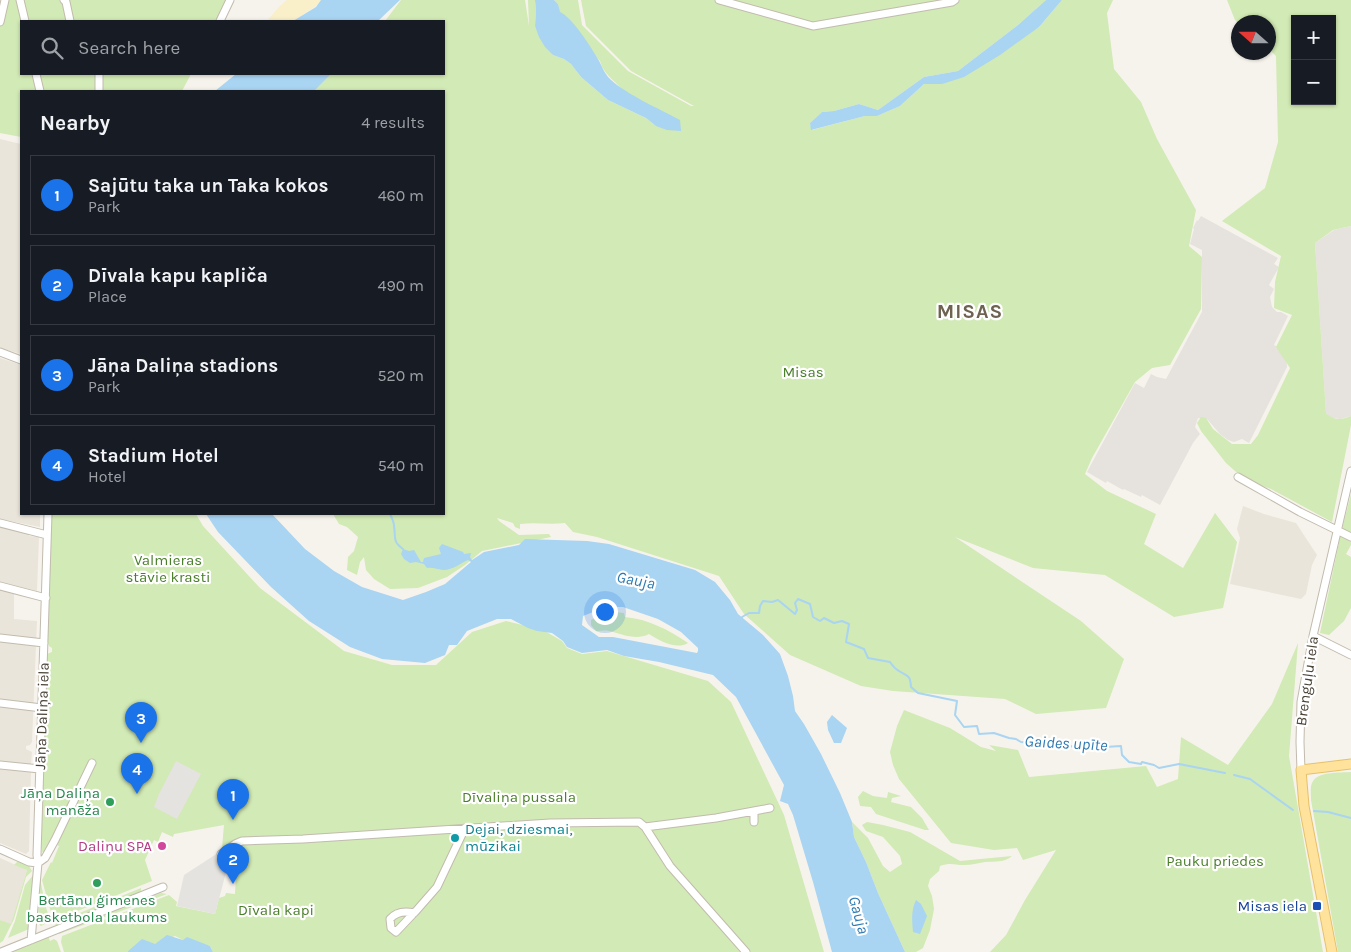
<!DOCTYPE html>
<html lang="en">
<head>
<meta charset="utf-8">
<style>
  body { margin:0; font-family:Karla,sans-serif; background:#242831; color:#f1f3f6 }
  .controls { position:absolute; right:15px; top:15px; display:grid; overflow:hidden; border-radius:0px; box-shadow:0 1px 4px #0004 }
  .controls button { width:45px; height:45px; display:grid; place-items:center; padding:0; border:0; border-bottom:1px solid #363941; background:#171b24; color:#f1f3f6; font:25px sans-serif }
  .compass { position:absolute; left:1231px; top:15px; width:45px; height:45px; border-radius:50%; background:#171b24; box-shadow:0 1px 4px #0004; rotate:291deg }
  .you { position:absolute; left:604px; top:611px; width:18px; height:18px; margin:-12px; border:4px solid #fff; border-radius:50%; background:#1a73e8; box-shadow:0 0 0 8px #1a73e833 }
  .badge { display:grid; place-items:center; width:32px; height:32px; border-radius:50%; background:#1a73e8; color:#fff; font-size:16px; font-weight:700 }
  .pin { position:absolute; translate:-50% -41px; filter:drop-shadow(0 1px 2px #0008) }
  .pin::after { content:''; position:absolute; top:26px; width:18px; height:15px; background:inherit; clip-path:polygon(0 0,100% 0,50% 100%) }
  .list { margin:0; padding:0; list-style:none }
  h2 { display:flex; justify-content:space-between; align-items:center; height:65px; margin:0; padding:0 20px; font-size:21px }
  h2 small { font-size:16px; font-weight:400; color:#9ea1a6 }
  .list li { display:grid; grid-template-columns:32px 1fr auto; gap:15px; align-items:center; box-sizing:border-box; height:80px; margin:0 10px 10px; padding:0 10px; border:1px solid #363941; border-radius:0px }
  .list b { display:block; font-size:19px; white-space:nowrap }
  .list p { margin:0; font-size:16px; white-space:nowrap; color:#9ea1a6 }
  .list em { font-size:16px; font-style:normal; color:#9ea1a6 }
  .icon { flex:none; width:28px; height:28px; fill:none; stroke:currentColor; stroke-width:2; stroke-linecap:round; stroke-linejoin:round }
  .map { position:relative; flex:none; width:1351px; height:952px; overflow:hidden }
  .search { position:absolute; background:#171b24; box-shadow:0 1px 4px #0004; left:20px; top:20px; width:425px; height:55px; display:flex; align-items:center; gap:12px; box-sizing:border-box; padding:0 18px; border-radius:0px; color:#9ea1a6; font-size:19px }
  .panel { position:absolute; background:#171b24; box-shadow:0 1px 4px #0004; left:20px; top:90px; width:425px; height:425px; border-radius:0px }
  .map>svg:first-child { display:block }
</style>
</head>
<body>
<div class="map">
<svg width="1351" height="952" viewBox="0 0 1351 952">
  <rect width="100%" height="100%" fill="#f6f3ec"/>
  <path fill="#eae5da" d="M 0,139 L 21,144 L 21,354 L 0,348 Z
    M 0,358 L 21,365 L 21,514 L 40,514 L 40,527 L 0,519 Z
    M 1243,506 L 1264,514 L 1296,523 L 1317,555 L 1312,565 L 1306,594 L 1301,599 L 1230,584 L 1240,538 L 1237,529 Z
    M 0,527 L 29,533 L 29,536 L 39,537 L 37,591 L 0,582 Z
    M 0,591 L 14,594 L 14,619 L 37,621 L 32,742 L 30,745 L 26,746 L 26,749 L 32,752 L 31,765 L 0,763 Z
    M 0,767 L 31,770 L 29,851 L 26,854 L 0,843 Z
    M 0,858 L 27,870 L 11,925 L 0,920 Z"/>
  <path fill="#e6e2dd" d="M 1201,216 L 1278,258 L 1274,264 L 1279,267 L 1269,285 L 1274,289 L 1270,297 L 1272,307 L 1277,312 L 1281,312 L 1288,316 L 1274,345 L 1286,351 L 1287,367 L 1249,443 L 1242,439 L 1234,442 L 1228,440 L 1220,434 L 1207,419 L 1198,418 L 1195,427 L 1200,434 L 1193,443 L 1160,505 L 1142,495 L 1141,497 L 1124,489 L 1123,490 L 1107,481 L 1106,483 L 1087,472 L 1135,383 L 1144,388 L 1151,374 L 1157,377 L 1166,379 L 1202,312 L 1202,250 L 1190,244 L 1194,229 L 1193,228 L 1197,220 L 1198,221 Z
    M 1351,226 L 1351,416 L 1340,419 L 1332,418 L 1326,413 L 1315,243 L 1334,230 Z"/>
  <path fill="#d2eab5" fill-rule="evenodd" d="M 5,0 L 228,0 L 217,21 L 21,21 L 21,74 L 191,74 L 182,91 L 21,91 L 21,137 L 0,133 L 0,22 Z
    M 401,0 L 525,0 L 529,26 L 528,0 L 535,0 L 536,11 L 535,26 L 553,55 L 564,59 L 571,64 L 581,77 L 608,100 L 646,118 L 656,126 C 646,114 635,102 624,91 C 615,81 604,75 600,61 L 559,12 L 558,4 L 554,0 L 578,0 L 582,25 L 628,71 L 691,106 L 694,106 L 631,71 L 586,26 L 581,0 L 1046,0 L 1018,25 L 958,71 L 924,77 L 878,110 L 859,104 L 834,111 L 822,112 L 810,123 L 812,130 L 865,116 L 877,116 L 900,106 L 924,84 L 942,84 L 1039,27 L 1062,0 L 1113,0 L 1107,13 L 1114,69 L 1141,102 L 1157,139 L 1196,210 L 1189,246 L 1202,257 L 1201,309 L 1170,365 L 1152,368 L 1135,382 L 1092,458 L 1085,474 L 1107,491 L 1156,514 L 1144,544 L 1183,568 L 1215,513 L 1237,542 L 1223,608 L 1174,617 L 1105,575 L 1033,568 L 955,537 L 1081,621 L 1124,659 L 1106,708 L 1036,714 L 1005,699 L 893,691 L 861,686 L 790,655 L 744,614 L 719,576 L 597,537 L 573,532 L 565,523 C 549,525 536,522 520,524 L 520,529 L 515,527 L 513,523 L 497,518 L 499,521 L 519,535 L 549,534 L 551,537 L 482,551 L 465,565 L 447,577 L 418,588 L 390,589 L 374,579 L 366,570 L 364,557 L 360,562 L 357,575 L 347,570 L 348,557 L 354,551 L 358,537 L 347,527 L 339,524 L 333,514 L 444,514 L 444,91 L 313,91 L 331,74 L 444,74 L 444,21 L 385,21 Z
    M 1227,0 L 1351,0 L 1351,226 L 1333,230 L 1315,243 L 1326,413 C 1335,421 1340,420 1351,416 L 1351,425 L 1332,522 L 1271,489 L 1244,479 L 1226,463 L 1201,431 L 1197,423 L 1201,417 L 1206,418 L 1213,429 L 1232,444 L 1251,444 L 1258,435 L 1290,368 L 1276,347 L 1292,315 L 1274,308 L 1275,282 L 1281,256 L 1222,221 L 1265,188 L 1278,142 L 1276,56 L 1269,49 L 1268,22 L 1238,23 L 1235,20 ZM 1295,19 L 1332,19 L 1332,101 L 1295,101 Z
    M 1351,494 L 1351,545 L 1346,554 L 1351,557 L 1351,608 L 1344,621 L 1329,635 L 1320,633 L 1341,533 Z
    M 48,514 L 196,514 L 203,526 L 260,588 L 344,651 L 392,665 L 436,665 L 472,632 L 506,621 L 543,630 L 562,641 L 567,648 L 582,654 L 607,651 L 708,681 L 731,702 L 784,815 L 824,952 L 213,952 L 210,946 L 183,940 L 175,936 L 155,944 L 128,951 L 127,952 L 64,952 L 61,942 L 62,936 L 169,895 L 177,902 L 176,906 L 215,914 L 219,898 L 225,896 L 226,893 L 235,894 L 236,874 L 230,872 L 232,860 L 232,849 L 222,848 L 224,825 L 174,834 L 173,837 L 162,832 L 158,842 L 154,840 L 145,860 L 152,881 L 55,920 L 50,909 L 42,880 L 51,862 L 52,863 L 59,846 L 57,845 L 58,842 L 53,839 L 45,853 L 42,852 L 41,837 L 44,728 L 45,721 L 50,718 L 50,713 L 47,712 L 46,709 L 47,654 L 52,652 L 52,648 L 49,646 L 47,641 L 49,571 Z
    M 607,611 L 624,613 L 625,617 C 648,619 669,630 688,643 C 676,650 660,641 649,634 C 636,641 622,634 609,631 C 605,630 600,631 596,631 L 591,625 L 591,620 Z
    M 1298,643 L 1289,756 L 1323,952 L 990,952 L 1006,935 L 1025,900 L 1056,850 L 1023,860 L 1017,848 L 994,850 L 951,843 L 899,779 L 893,765 L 890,752 L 897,726 L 904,710 L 950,728 L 981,747 L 996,751 L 989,745 L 1018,750 L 1029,777 L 1146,766 L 1157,787 L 1178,779 L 1181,737 L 1228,765 L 1272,704 Z
    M 1351,772 L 1351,952 L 1338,952 L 1311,800 C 1311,795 1310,787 1312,783 C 1317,771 1340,773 1351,772 Z
    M 863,791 L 873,796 L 887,798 L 888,792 L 901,796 L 892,798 L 891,802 L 911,807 L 922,818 L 929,830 L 925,830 L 876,814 L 871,807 L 860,806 L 858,797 Z
    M 852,822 L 868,838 L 883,866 L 890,872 L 902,864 L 900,856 L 883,837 L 866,831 L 862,825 L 867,822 L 883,825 L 910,832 L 960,861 L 1012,856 C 1004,863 995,861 985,862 C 978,863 971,865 964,865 C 954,865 951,862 940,866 L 939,871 L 930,879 L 928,886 L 932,896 L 934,909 L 930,930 L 923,948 L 916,952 L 905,952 L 878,893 L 866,862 L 854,837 Z
    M 18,861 L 29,866 L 32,871 L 26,877 L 14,919 L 3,941 L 0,943 L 0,920 L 11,924 L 27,870 L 14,865 Z
    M 34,874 L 29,929 L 8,938 L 15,921 L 25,885 Z
    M 40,879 L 46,908 L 51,921 L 41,926 L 38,923 L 38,919 Z
    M 141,888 L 141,891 L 133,895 L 56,926 L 55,923 Z
    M 161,893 L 167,894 L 59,934 L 59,931 Z
    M 48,936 L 50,941 L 54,939 L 57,941 L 61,952 L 10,952 Z"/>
  <path fill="#f9efc9" d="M 287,0 L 321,0 L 316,6 L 293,21 L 267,21 L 279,7 Z"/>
  <path fill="#e5e3e0" d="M 176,761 L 201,774 L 177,819 L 154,807 L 159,794 Z
    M 221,851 L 230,857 L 215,914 L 177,906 L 184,875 Z"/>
  <path fill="#a9d4f2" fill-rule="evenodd" d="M 321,0 L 400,0 L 378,21 L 293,21 L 316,7 Z
    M 535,0 L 554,0 L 558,4 L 560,12 C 572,17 591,47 598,59 C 602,66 604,73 610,79 C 627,95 660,109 680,120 L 681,131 L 667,130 L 656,126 L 646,118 L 608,100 L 581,77 L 571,64 L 564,59 L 553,55 L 545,47 L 539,37 L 535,26 L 536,11 Z
    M 1046,0 L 1062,0 L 1039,27 L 1000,55 L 964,77 L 942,84 L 924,84 L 900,106 L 877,116 L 865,116 L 811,130 L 810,123 L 822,112 L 834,111 L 859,104 L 878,110 L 924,77 L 958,71 L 1018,25 Z
    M 236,74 L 331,74 L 314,91 L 215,91 Z
    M 206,514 L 272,514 L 305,549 L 334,571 L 362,587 L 403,600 L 426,592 L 445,584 L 471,562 L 468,560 C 461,563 452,570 444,570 C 438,570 433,567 427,568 L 424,564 L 416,562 L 410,563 L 404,559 L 401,554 L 403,549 L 409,551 L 414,550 L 421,562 L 423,562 L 424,558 L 441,554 L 439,548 L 442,544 L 463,552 L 464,554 L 471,553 L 470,557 L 472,560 L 484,552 L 519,545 L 525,539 L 587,541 L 609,544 L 695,570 L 715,582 L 730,600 L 738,614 L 763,635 L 780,654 L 788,676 L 793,696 L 795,711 L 804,724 L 821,754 L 840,793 L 852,822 L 854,837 L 866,862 L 878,893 L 905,952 L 832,952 L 813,882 L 793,815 L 788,804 L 780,801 L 784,785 L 736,697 L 713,675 L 659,662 L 624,656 L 607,650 L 582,653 L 567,647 L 563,641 L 552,633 L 537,631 L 528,628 L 511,619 L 497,619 L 467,631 L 457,645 L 449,645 L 445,655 L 425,663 L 382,659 L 350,647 L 309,621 L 271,587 L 218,532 ZM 606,607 L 623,607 L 658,619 L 681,632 L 698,648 L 698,651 L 697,653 L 613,637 L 599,637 L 582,625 L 583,616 Z
    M 832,715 L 847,728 L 841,743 L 834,743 L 828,730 L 827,722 Z
    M 916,900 L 921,904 L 927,916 L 920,934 L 913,932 C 912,921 911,910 916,900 Z
    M 167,935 L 183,940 L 187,937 L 210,946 L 213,952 L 127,952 L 142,939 L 155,944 Z"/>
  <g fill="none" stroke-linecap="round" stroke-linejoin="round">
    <path stroke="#a9d4f2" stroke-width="2" d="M 390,514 C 392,518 394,522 394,526 C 396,538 392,541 403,549
      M 742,619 L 742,617 L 749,613 L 759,613 L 760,606 L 763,601 L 772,602 L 778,600 L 795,614 L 797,610 L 795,603 L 798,599 L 810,604 L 813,617 L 820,621 L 824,618 L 834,623 L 842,621 L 849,624 L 846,642 L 864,649 L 868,658 L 890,662 C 892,665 895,669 899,671 C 908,677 910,674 911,687 L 918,693 L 957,701 L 955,715 L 964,727 L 977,726 L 979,734 L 994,733 L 1009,738 L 1016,739 L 1021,742 C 1054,745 1087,749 1121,746 L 1122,755 L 1129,762 L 1141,764 L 1142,762 L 1154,765 L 1159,768 L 1179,764 L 1225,773
      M 1234,775 L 1250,779 L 1293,810
      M 1314,811 L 1328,812 L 1351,818"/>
    <g stroke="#c2bbae" stroke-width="9">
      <path id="minor" d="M 20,0 L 25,21
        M 64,0 L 66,2 L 70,21
        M 719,0 L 813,26 L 952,2 L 955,0
        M 220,21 L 230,0
        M 0,22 L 5,0
        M 36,74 L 40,91
        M 99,74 L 99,91
        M 0,352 L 21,360
        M 1238,477 L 1300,512 L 1351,537
        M 0,523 L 47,535
        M 0,586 L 46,598
        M 1313,636 L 1351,655
        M 0,638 L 44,643
        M 0,703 L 42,708
        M 0,765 L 40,769
        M 1301,770 L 1300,742 L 1301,702 L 1313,636 L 1351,471
        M 754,822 L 754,811
        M 645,827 L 716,818 L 770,808
        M 0,849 L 29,862 L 38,863
        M 221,854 L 235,844 L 242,841 L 303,839 L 550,823 L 639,822 L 645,827 L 670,866 L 746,952
        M 38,863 L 45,858 L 55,840 L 92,763
        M 414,913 C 405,911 396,912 390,919 L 391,928 L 396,932 L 414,913 L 416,911 L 437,887 L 465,828
        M 31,940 L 38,863 L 37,855 L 48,514
        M 1,952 L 163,887"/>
    </g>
    <g stroke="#e6c16a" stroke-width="11">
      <path id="major" d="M 1332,952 L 1304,806 L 1301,770 L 1351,764"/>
    </g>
    <use href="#minor" stroke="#fff" stroke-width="7"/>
    <use href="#major" stroke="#ffe39c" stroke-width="9"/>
  </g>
  <g fill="#2e9e5b" stroke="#fff" stroke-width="2">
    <circle cx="110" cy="802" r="5"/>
    <circle cx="97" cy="883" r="5"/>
  </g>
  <circle fill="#0f9aa8" stroke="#fff" stroke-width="2" cx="455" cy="838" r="5"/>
  <circle fill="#d1479c" stroke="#fff" stroke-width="2" cx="162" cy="846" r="5"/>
  <rect fill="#1a4fb4" stroke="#fff" stroke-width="2" x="1312" y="901" width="10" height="10" rx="2.5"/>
  <g text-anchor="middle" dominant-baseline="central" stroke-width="4.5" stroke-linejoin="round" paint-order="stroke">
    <g font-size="15" fill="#4a7f2a" stroke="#fff">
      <text x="803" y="372">Misas</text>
      <text x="168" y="560">Valmieras<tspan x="168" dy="17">stāvie krasti</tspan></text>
      <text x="519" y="797">Dīvaliņa pussala</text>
      <text x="1215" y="861">Pauku priedes</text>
      <text x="276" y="910">Dīvala kapi</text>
    </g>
    <g font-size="15" fill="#4b4439" stroke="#fff">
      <text transform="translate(1307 681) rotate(-82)">Brenguļu iela</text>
      <text transform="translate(42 716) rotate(-88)">Jāņa Daliņa iela</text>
    </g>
    <g font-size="15" fill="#27864d" stroke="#fff" text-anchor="end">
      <text x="100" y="793">Jāņa Daliņa<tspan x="100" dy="17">manēža</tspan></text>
      <text x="97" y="900" text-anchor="middle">Bertānu ģimenes<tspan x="97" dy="17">basketbola laukums</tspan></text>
    </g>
    <g font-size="15" fill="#0d838f" stroke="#fff" text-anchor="start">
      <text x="465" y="829">Dejai, dziesmai,<tspan x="465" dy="17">mūzikai</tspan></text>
    </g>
    <g font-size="15" fill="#b23c85" stroke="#fff" text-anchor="end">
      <text x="152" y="846">Daliņu SPA</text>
    </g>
    <g font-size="15" fill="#164399" stroke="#fff" text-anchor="end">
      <text x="1307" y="906">Misas iela</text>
    </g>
    <g font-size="16" font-style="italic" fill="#2e7ab2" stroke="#fff">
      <text transform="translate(636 580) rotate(11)">Gauja</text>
      <text transform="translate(1066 743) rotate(3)">Gaides upīte</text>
      <text transform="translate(859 915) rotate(74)">Gauja</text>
    </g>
    <g font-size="20" font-weight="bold" letter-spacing="1" fill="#6e6250" stroke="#fff">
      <text x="970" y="311">MISAS</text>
    </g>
  </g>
</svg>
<div class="controls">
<button>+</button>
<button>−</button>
</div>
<svg class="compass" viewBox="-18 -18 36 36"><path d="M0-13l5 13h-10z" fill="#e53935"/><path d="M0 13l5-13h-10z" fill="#9ea1a6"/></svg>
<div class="you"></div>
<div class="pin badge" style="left:233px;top:820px">1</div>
<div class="pin badge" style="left:233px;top:884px">2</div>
<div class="pin badge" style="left:141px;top:743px">3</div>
<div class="pin badge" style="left:137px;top:794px">4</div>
<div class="search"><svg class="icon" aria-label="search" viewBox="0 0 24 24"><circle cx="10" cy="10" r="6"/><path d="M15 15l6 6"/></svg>Search here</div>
<section class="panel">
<h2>Nearby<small>4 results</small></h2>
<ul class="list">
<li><span class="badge">1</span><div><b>Sajūtu taka un Taka kokos</b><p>Park</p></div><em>460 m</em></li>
<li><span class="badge">2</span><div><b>Dīvala kapu kapliča</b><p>Place</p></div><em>490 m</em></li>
<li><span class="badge">3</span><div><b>Jāņa Daliņa stadions</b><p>Park</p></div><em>520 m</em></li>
<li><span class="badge">4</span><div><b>Stadium Hotel</b><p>Hotel</p></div><em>540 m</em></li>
</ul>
</section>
</div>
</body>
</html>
